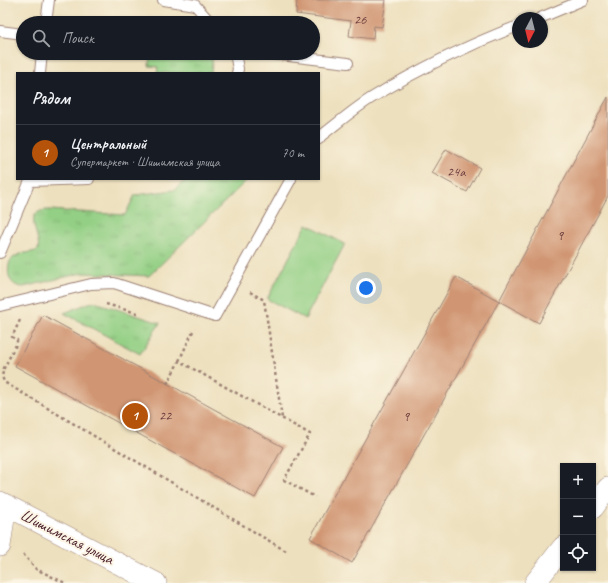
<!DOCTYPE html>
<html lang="ru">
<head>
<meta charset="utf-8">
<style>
  body { margin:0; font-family:Caveat,sans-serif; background:#20242c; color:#f1f3f6 }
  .controls { position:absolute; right:12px; bottom:12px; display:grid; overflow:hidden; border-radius:0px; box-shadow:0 1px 3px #0004 }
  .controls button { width:36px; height:36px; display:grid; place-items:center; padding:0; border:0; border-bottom:1px solid #363941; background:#171b24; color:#f1f3f6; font:20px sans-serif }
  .compass { position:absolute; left:512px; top:12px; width:36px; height:36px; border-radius:50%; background:#171b24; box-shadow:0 1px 3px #0004; rotate:187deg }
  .you { position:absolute; left:366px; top:288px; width:14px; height:14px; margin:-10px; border:3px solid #fff; border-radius:50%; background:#1a73e8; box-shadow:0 0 0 6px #1a73e833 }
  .badge { display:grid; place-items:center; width:26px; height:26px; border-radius:50%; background:#b45309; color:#fff; font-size:13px; font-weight:700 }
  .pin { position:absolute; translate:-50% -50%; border:2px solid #fff; box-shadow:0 1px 4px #0006 }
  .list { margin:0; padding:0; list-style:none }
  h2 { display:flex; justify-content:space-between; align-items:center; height:52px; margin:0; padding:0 16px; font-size:17px }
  h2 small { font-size:13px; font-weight:400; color:#9ea1a6 }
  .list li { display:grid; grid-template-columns:26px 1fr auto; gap:12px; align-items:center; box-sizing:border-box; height:56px; padding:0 16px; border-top:1px solid #363941 }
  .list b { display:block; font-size:15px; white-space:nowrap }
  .list p { margin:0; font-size:13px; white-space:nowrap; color:#9ea1a6 }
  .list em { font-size:13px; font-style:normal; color:#9ea1a6 }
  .icon { flex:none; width:22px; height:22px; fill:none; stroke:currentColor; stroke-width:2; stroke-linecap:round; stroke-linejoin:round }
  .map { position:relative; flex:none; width:608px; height:583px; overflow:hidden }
  .search { position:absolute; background:#171b24; box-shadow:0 1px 3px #0004; left:16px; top:16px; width:304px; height:44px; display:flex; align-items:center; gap:10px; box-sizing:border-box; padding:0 14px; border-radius:22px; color:#9ea1a6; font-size:15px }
  .panel { position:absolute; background:#171b24; box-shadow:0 1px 3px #0004; left:16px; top:72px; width:304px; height:108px; border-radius:0px }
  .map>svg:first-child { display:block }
</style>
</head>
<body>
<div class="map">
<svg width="608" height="583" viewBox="0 0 608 583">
  <defs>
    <pattern id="grass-tufts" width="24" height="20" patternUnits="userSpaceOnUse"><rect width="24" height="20" fill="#93cf84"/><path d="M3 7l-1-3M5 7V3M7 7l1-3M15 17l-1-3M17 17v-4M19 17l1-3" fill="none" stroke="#80b172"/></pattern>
  </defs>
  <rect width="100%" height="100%" fill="#fcf5e5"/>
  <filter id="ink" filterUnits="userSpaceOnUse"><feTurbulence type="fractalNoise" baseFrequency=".025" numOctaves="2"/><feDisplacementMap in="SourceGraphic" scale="8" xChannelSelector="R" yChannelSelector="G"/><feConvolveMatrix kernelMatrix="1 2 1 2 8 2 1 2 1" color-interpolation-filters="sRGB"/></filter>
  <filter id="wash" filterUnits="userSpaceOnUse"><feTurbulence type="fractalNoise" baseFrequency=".012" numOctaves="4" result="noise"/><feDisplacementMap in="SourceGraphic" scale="16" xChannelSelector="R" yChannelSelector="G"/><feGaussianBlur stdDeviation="0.9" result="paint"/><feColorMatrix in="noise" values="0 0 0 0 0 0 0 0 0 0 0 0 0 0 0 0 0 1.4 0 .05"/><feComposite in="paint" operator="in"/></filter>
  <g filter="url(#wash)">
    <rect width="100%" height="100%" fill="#ede0be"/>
    <path fill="url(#grass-tufts)" stroke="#6e7758" d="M 150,53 L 213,53 L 211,73 L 157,73 L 158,67 L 149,66 Z
      M 187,179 L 248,179 L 149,276 L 82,273 L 24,287 C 9,287 6,273 10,261 C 20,250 27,255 38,250 C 42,235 19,210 50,210 L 125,215 L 135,195 L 174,190 Z
      M 95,302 L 160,323 L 140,354 L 64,313 L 89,303 Z"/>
    <path fill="#93cf84" stroke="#6e7758" d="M 307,224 L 345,244 L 305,319 L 267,299 Z"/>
    <g id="blocks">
      <path fill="#d09572" d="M 297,0 L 386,0 L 382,27 L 374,26 L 373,39 L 349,36 L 351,21 L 296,14 Z
        M 608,97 L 608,196 L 539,323 L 499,301 Z
        M 446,149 L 480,168 L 467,192 L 432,173 Z
        M 456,277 L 499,301 L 352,563 L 310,538 Z
        M 43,315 L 283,447 L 255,498 L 15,366 Z"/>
    </g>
  </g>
  <g filter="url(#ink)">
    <use href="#blocks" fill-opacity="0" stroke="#9c8074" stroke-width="1"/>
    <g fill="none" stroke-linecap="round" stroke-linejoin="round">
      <g stroke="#9c8074" stroke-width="12">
        <path id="service" d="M 163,0 L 195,5 L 211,23
          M 540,18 L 583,0
          M 46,23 L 49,0
          M 0,31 L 23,34
          M 235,53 L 238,69 L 237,73
          M 263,53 L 348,63
          M 40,73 L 42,53
          M 319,139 L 321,136 C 338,123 355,108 373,97 C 419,69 468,45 518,26
          M 0,253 L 30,181 L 89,179
          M 0,306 L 91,284 L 114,283 L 215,316 L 291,179"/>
      </g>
      <g stroke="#9c8074" stroke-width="22">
        <path id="minor" d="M 0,502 L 156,583
          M 593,508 L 608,488
          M 0,546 L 6,505
          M 535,583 L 563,547"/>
      </g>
      <path stroke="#9c8074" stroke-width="2.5" stroke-dasharray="3 3" stroke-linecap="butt" d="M 250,292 L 264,300 L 282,418
        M 106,304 L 140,314
        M 20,320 L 12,337 L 17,340 L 17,343 L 4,368 L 2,376 L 4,382 L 286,551
        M 179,361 L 194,329
        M 167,384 L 179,361 L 310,434 L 284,480 L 315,497
        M 23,554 L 36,569 L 65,583"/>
      <use href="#service" stroke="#fff" stroke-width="10"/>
      <use href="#minor" stroke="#fff" stroke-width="21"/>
    </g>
  </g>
  <g text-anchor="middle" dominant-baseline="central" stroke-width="4" stroke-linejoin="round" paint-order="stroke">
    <g font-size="14" fill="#6c3c3d">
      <text x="360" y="19">26</text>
      <text x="456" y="171">24а</text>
      <text x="560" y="235">9</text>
      <text x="165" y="415">22</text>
      <text x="406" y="416">9</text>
    </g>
    <g font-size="16" fill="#4a1f2b" stroke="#fcf5e5">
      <text transform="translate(67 537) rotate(27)">Шишимская улица</text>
    </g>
  </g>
</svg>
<div class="controls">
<button>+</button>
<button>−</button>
<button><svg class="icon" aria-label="locate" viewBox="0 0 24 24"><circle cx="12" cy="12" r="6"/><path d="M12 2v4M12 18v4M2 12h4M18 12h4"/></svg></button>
</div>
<svg class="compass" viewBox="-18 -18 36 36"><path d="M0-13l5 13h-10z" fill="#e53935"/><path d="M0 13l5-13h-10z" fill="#9ea1a6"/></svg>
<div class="you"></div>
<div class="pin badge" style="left:135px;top:416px">1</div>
<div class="search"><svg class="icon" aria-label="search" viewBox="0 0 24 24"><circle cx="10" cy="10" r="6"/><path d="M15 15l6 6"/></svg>Поиск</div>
<section class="panel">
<h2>Рядом<small></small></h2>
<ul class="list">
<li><span class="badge">1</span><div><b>Центральный</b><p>Супермаркет · Шишимская улица</p></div><em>70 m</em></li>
</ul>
</section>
</div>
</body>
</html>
